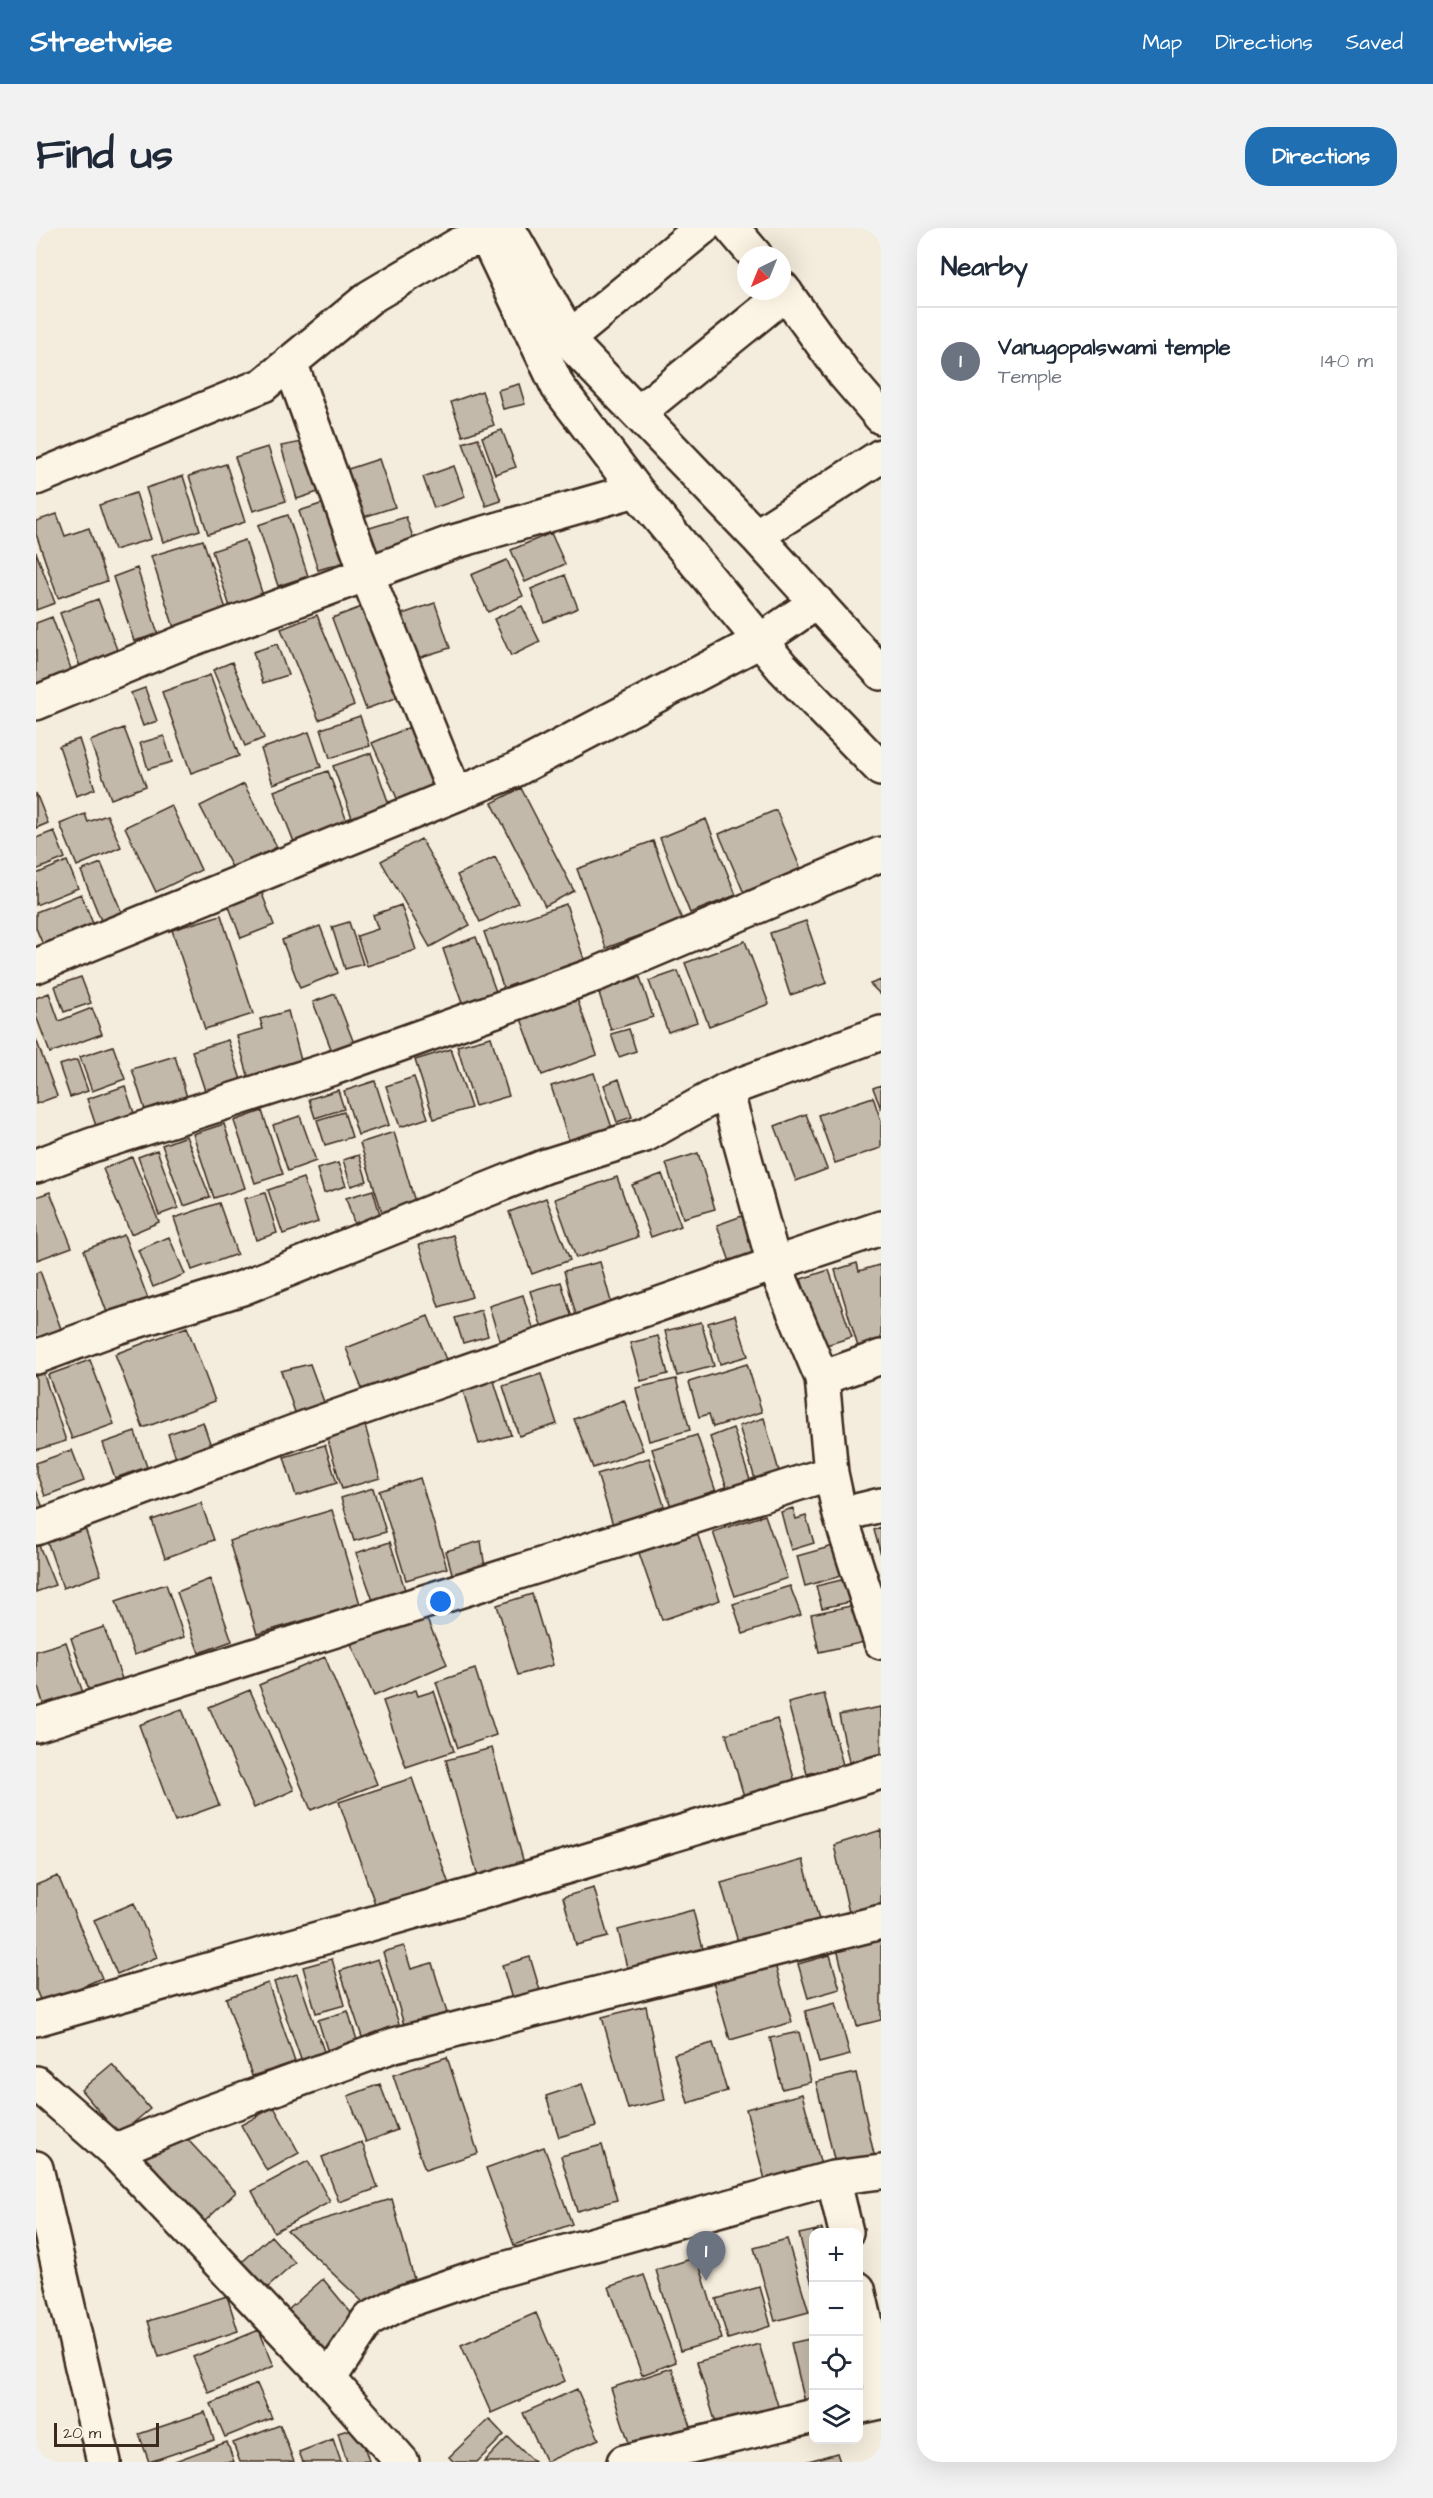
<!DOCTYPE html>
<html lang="en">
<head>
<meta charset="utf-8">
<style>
  body { margin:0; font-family:"Architects Daughter",sans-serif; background:#f2f2f3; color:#1f2937 }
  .controls { position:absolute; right:18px; bottom:18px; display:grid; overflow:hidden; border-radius:12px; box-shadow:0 6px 24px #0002 }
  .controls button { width:54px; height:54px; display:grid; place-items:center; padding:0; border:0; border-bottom:2px solid #e0e1e3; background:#fff; color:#1f2937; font:30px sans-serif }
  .compass { position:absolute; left:701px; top:18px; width:54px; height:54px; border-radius:50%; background:#fff; box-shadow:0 6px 24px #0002; rotate:223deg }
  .scale { position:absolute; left:18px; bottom:15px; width:105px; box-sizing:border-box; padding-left:6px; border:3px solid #3b2a1e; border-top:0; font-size:16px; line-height:21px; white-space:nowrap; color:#3b2a1e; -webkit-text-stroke:4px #fcf5e5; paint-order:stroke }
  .you { position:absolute; left:405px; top:1374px; width:21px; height:21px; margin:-15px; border:4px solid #fff; border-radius:50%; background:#1a73e8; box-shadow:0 0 0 9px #1a73e833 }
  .badge { display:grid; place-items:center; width:39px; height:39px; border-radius:50%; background:#1f6fb2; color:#fff; font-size:20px; font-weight:700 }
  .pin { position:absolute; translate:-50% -50px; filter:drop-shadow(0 2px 3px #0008) }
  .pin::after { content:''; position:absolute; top:32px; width:21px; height:18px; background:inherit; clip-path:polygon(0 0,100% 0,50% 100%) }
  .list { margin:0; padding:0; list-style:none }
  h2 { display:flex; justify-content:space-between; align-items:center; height:78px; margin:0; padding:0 24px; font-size:26px }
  h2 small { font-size:20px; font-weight:400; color:#747a83 }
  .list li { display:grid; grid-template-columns:39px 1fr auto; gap:18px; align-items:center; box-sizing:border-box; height:108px; padding:0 24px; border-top:2px solid #e0e1e3 }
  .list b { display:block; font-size:22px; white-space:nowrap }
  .list p { margin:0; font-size:20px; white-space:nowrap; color:#747a83 }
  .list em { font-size:20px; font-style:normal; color:#747a83 }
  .icon { flex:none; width:33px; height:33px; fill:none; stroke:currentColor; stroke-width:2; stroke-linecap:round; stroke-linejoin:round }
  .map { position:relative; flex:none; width:845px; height:2234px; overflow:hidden; border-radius:24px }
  header { display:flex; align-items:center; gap:36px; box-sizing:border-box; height:84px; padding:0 30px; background:#1f6fb2; color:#fff }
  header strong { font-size:28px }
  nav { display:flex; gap:33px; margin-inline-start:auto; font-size:21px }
  .intro { display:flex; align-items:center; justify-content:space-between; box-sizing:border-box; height:144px; padding:0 36px }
  h1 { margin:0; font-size:42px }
  .button { padding:15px 27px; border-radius:24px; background:#1f6fb2; color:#fff; font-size:21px; font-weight:700 }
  main { display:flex; gap:36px; padding:0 36px }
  aside { flex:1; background:#fff; border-radius:24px; box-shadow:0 6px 24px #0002 }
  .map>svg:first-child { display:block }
</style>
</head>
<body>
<header>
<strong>Streetwise</strong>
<nav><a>Map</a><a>Directions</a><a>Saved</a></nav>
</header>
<div class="intro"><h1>Find us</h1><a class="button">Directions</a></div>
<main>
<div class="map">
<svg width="845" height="2234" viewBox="0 0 845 2234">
  <rect width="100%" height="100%" fill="#f4eddd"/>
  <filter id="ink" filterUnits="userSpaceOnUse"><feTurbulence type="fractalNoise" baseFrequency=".0167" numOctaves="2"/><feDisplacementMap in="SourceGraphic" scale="12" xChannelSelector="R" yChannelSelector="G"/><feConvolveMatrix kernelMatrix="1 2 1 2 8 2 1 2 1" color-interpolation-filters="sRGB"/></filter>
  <g filter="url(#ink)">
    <path fill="#c3b9aa" stroke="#3b2a1e" stroke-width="1.5" d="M 483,156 L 489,176 L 467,181 L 462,162 Z
      M 446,163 L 458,197 L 427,208 L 415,174 Z
      M 466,202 L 480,239 L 459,246 L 446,209 Z
      M 442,210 L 465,273 L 450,278 L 427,215 Z
      M 277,212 L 297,259 L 261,271 L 245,218 Z
      M 232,219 L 250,273 L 217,283 L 199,229 Z
      M 343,231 L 359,279 L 315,293 L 300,245 Z
      M 190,236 L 209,294 L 172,306 L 153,248 Z
      M 418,238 L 429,269 L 398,280 L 387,249 Z
      M 147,248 L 164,302 L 127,314 L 110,260 Z
      M 100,265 L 115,311 L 78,322 L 63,277 Z
      M 288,275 L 322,330 L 282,342 L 263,283 Z
      M 21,286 L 29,308 L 53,300 L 71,353 L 22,370 L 0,306 L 0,293 Z
      M 252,287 L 272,348 L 242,358 L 222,297 Z
      M 370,289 L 378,312 L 335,326 L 327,302 Z
      M 515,305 L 529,336 L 489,354 L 475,322 Z
      M 167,312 L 192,387 L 139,403 L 115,328 Z
      M 209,312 L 228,371 L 195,382 L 176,323 Z
      M 0,324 L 19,375 L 0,382 Z
      M 471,332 L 487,368 L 452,384 L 435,347 Z
      M 101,340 L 122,406 L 98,413 L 77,349 Z
      M 529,347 L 542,380 L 508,394 L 495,361 Z
      M 62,371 L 83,427 L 45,441 L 24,385 Z
      M 339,374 L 373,465 L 330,481 L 296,390 Z
      M 399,375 L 414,420 L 375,432 L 360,388 Z
      M 486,378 L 504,414 L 475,428 L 458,391 Z
      M 281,387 L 318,477 L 283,492 L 245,401 Z
      M 16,389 L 38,449 L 0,463 L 0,395 Z
      M 241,416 L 252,447 L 227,455 L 217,424 Z
      M 196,434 L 228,510 L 209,518 L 177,442 Z
      M 174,447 L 203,528 L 155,545 L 126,464 Z
      M 109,460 L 121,493 L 107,498 L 95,465 Z
      M 324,488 L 334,518 L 294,530 L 285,501 Z
      M 381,496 L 409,559 L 365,579 L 336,515 Z
      M 88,500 L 110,558 L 75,571 L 54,513 Z
      M 273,504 L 285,539 L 237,556 L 225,521 Z
      M 128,508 L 136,534 L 112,541 L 104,515 Z
      M 43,511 L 59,561 L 40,568 L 23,518 Z
      M 335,525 L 355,582 L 318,595 L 297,538 Z
      M 292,543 L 315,604 L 262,624 L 238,563 Z
      M 208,556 L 241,619 L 197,641 L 164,578 Z
      M 485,560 L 538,663 L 509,678 L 456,575 Z
      M 0,565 L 12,595 L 0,600 Z
      M 135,577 L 165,642 L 120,664 L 89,599 Z
      M 740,582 L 767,646 L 710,670 L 683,606 Z
      M 49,586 L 52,594 L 71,587 L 85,619 L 41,638 L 24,596 Z
      M 670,591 L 700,667 L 654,685 L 624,610 Z
      M 18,603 L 29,630 L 0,642 L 0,610 Z
      M 385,611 L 434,697 L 394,719 L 345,633 Z
      M 617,613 L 646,692 L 570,720 L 541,641 Z
      M 459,629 L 482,675 L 444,694 L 421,647 Z
      M 31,633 L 42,660 L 0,677 L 0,646 Z
      M 65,635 L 87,687 L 66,695 L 45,643 Z
      M 225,663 L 238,697 L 205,710 L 192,676 Z
      M 45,666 L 60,703 L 10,724 L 0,700 L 0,684 Z
      M 530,676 L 549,734 L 468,761 L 448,704 Z
      M 365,677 L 380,722 L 331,738 L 321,708 L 342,701 L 337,687 Z
      M 185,687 L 217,786 L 169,801 L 136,702 Z
      M 770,693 L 791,755 L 754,767 L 734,705 Z
      M 313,694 L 327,736 L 309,741 L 296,699 Z
      M 284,698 L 302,745 L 264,760 L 246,712 Z
      M 440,709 L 462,769 L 428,781 L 407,721 Z
      M 709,713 L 733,776 L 673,798 L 649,735 Z
      M 642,743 L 661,794 L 632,804 L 613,753 Z
      M 45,749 L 55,775 L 28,784 L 19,758 Z
      M 604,749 L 617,789 L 575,802 L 562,762 Z
      M 845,752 L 845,767 L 834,756 Z
      M 13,765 L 23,793 L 56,780 L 66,806 L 14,825 L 0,788 L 0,770 Z
      M 299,766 L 321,823 L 299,831 L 277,774 Z
      M 540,768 L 561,827 L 506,847 L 484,788 Z
      M 252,783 L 268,844 L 215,858 L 201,808 L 227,801 L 224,791 Z
      M 593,801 L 600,823 L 583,829 L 575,806 Z
      M 455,809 L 473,868 L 439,878 L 421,818 Z
      M 0,811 L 21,868 L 0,876 Z
      M 192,812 L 208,861 L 172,872 L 156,823 Z
      M 77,818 L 89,851 L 56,863 L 44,829 Z
      M 415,821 L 435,880 L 398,891 L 379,832 Z
      M 139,828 L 152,873 L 110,885 L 96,841 Z
      M 41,832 L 52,863 L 34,869 L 23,837 Z
      M 558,845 L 576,900 L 533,913 L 515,858 Z
      M 378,849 L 392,890 L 364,899 L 350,858 Z
      M 583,851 L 596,889 L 581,894 L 568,857 Z
      M 339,853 L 353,897 L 322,907 L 308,863 Z
      M 845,857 L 845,881 L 837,860 Z
      M 89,858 L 101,894 L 63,907 L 51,871 Z
      M 302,862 L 308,881 L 279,890 L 273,871 Z
      M 837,869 L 845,893 L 845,920 L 799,935 L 782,887 Z
      M 226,883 L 247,946 L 219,955 L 198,893 Z
      M 308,884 L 316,909 L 289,917 L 281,892 Z
      M 770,886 L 791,941 L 760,953 L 739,898 Z
      M 264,888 L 280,933 L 252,943 L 237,897 Z
      M 188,896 L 209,960 L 178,970 L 157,906 Z
      M 358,904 L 379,974 L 346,984 L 324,915 Z
      M 150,908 L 174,969 L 148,978 L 126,917 Z
      M 121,922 L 142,980 L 123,987 L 102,929 Z
      M 662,925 L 679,981 L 647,990 L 630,935 Z
      M 323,927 L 331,953 L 315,958 L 307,932 Z
      M 96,929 L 123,994 L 95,1006 L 67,941 Z
      M 302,935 L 310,958 L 288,965 L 281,941 Z
      M 626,946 L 645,998 L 615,1009 L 596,957 Z
      M 581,949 L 602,1009 L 540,1030 L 519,971 Z
      M 267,950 L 282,994 L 247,1006 L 232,962 Z
      M 337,962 L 347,997 L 321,1004 L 310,970 Z
      M 14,964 L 36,1019 L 1,1032 L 0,969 Z
      M 229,965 L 241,1005 L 220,1012 L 208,971 Z
      M 510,970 L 534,1032 L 496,1046 L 473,984 Z
      M 183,975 L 201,1026 L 156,1042 L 138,990 Z
      M 706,988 L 722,1036 L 698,1045 L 681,997 Z
      M 88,1007 L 114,1076 L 73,1090 L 48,1022 Z
      M 417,1007 L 436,1069 L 403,1079 L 383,1017 Z
      M 133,1009 L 149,1046 L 117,1059 L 102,1022 Z
      M 564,1034 L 579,1088 L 543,1098 L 528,1043 Z
      M 821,1035 L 823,1043 L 843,1037 L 845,1044 L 845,1112 L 822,1119 L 799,1042 Z
      M 793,1042 L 816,1109 L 787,1118 L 765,1051 Z
      M 4,1043 L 28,1109 L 0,1118 L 0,1045 Z
      M 525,1054 L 537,1093 L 507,1103 L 494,1063 Z
      M 487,1067 L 498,1103 L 464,1114 L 453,1078 Z
      M 445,1082 L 452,1108 L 427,1115 L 419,1090 Z
      M 699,1087 L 712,1128 L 684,1136 L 672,1095 Z
      M 392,1088 L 411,1134 L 328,1166 L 310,1120 Z
      M 665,1094 L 678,1138 L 641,1148 L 629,1103 Z
      M 151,1099 L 179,1173 L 107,1200 L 79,1126 Z
      M 622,1108 L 632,1146 L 605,1153 L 594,1115 Z
      M 54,1132 L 78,1196 L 36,1211 L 12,1147 Z
      M 274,1136 L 291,1182 L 261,1190 L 245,1143 Z
      M 711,1136 L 726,1184 L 677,1199 L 673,1186 L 663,1189 L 653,1154 Z
      M 7,1144 L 30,1213 L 0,1222 L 0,1146 Z
      M 505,1146 L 521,1196 L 483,1208 L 467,1158 Z
      M 640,1151 L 654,1202 L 613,1213 L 600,1160 Z
      M 458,1153 L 475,1207 L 443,1216 L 427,1163 Z
      M 588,1172 L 607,1222 L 557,1240 L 538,1191 Z
      M 728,1190 L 746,1254 L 722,1261 L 703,1198 Z
      M 167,1194 L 179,1230 L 144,1242 L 132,1206 Z
      M 328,1194 L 344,1250 L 306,1261 L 290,1205 Z
      M 697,1200 L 714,1252 L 691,1260 L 674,1209 Z
      M 99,1204 L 111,1239 L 79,1250 L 67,1215 Z
      M 661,1207 L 682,1270 L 637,1285 L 616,1221 Z
      M 289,1217 L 301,1255 L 260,1268 L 248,1229 Z
      M 36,1222 L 48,1253 L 9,1268 L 0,1244 L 0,1235 Z
      M 613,1230 L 630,1284 L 578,1300 L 561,1246 Z
      M 384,1250 L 411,1340 L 370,1352 L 343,1263 Z
      M 337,1260 L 350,1304 L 318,1313 L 305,1270 Z
      M 0,1262 L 9,1285 L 0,1288 Z
      M 165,1275 L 178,1312 L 129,1330 L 116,1292 Z
      M 757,1280 L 760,1291 L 770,1288 L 778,1315 L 755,1322 L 745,1284 Z
      M 296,1282 L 324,1376 L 221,1406 L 193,1313 Z
      M 729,1287 L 751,1350 L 699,1368 L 677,1304 Z
      M 845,1299 L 845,1327 L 838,1302 Z
      M 49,1300 L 65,1347 L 27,1360 L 11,1313 Z
      M 661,1305 L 684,1372 L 626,1392 L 603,1325 Z
      M 0,1310 L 19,1357 L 0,1364 Z
      M 445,1313 L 449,1340 L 417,1349 L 410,1323 Z
      M 354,1314 L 371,1368 L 339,1378 L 320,1325 Z
      M 808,1315 L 816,1345 L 769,1358 L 761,1328 Z
      M 818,1349 L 823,1372 L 786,1380 L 780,1358 Z
      M 174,1351 L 196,1413 L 163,1425 L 141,1364 Z
      M 130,1356 L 148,1409 L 98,1427 L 80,1373 Z
      M 754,1358 L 765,1387 L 707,1406 L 697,1376 Z
      M 496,1366 L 517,1437 L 482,1447 L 461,1377 Z
      M 825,1376 L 833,1413 L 783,1424 L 775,1386 Z
      M 388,1385 L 411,1436 L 338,1468 L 315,1416 Z
      M 68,1399 L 87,1454 L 54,1466 L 35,1410 Z
      M 30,1414 L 47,1465 L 8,1478 L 0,1452 L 0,1423 Z
      M 289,1429 L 341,1556 L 275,1582 L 223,1457 Z
      M 439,1441 L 460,1507 L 422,1520 L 400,1454 Z
      M 214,1462 L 258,1562 L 218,1580 L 173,1479 Z
      M 380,1462 L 382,1468 L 398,1463 L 418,1523 L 370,1539 L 347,1473 Z
      M 788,1466 L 807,1537 L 771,1546 L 752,1475 Z
      M 845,1479 L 845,1528 L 813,1534 L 803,1487 Z
      M 146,1481 L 183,1577 L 139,1593 L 103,1497 Z
      M 741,1491 L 760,1557 L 709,1572 L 690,1506 Z
      M 456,1520 L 489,1639 L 443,1652 L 410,1532 Z
      M 376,1550 L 416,1665 L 342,1684 L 303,1574 Z
      M 845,1602 L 845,1680 L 814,1689 L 798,1617 Z
      M 767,1632 L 783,1692 L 702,1714 L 685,1655 Z
      M 22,1648 L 66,1750 L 6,1776 L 0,1762 L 0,1657 Z
      M 558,1660 L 572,1709 L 540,1717 L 527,1669 Z
      M 98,1675 L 121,1729 L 81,1746 L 58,1692 Z
      M 657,1682 L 668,1725 L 592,1744 L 582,1702 Z
      M 845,1710 L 845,1792 L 821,1798 L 801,1721 Z
      M 368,1718 L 375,1741 L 396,1735 L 411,1785 L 368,1797 L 347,1724 Z
      M 794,1727 L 804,1761 L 772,1770 L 762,1736 Z
      M 494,1729 L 506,1769 L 478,1778 L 466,1737 Z
      M 296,1731 L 309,1777 L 280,1785 L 267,1739 Z
      M 342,1731 L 364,1799 L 327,1812 L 304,1743 Z
      M 738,1733 L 756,1794 L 694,1812 L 676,1750 Z
      M 261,1746 L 291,1832 L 268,1840 L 238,1754 Z
      M 232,1755 L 259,1834 L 216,1848 L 190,1770 Z
      M 800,1775 L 814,1827 L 783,1835 L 769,1783 Z
      M 610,1778 L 629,1872 L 592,1881 L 566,1789 Z
      M 312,1783 L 324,1822 L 294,1831 L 282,1792 Z
      M 763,1804 L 775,1854 L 746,1861 L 734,1810 Z
      M 677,1815 L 691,1863 L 652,1875 L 638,1826 Z
      M 411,1829 L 442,1925 L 389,1942 L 357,1847 Z
      M 76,1836 L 114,1881 L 83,1907 L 45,1862 Z
      M 820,1845 L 839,1931 L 800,1940 L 780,1854 Z
      M 344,1856 L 361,1902 L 330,1914 L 312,1868 Z
      M 546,1856 L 560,1898 L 523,1909 L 510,1868 Z
      M 766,1866 L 786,1941 L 730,1955 L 710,1881 Z
      M 238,1879 L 263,1925 L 231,1943 L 205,1897 Z
      M 141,1900 L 200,1964 L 168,1994 L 109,1930 Z
      M 326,1914 L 342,1960 L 303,1974 L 286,1929 Z
      M 566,1917 L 581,1972 L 541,1983 L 525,1928 Z
      M 508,1919 L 536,1996 L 478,2017 L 450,1940 Z
      M 272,1933 L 294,1974 L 238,2004 L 216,1963 Z
      M 356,1971 L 381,2062 L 329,2076 L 251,2002 Z
      M 786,2001 L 787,2004 L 778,2004 L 778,2064 L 763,2006 Z
      M 235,2008 L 259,2035 L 230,2061 L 206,2034 Z
      M 751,2011 L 773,2084 L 739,2093 L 718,2020 Z
      M 661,2029 L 686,2111 L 644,2123 L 620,2042 Z
      M 608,2047 L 640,2134 L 606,2147 L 573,2059 Z
      M 287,2051 L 321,2092 L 295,2129 L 252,2082 Z
      M 724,2059 L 735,2098 L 692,2111 L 680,2071 Z
      M 191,2068 L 202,2103 L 123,2129 L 112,2093 Z
      M 500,2085 L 529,2153 L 455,2185 L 425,2117 Z
      M 223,2102 L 238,2138 L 173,2165 L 157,2129 Z
      M 778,2110 L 778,2190 L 773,2191 L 755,2115 Z
      M 723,2116 L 743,2181 L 681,2199 L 661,2134 Z
      M 636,2140 L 656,2202 L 595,2221 L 575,2160 Z
      M 221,2156 L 236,2190 L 189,2209 L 175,2176 Z
      M 541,2161 L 563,2211 L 510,2234 L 487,2185 Z
      M 169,2184 L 178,2212 L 113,2234 L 103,2206 Z
      M 453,2191 L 468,2207 L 441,2234 L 418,2234 L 413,2229 Z
      M 244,2197 L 258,2234 L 204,2234 L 197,2215 Z
      M 322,2199 L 333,2233 L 311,2234 L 302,2205 Z
      M 472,2209 L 498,2234 L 448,2234 Z
      M 297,2211 L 305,2234 L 267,2234 L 263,2224 Z
      M 191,2214 L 198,2234 L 140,2234 L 139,2233 Z
      M 801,2225 L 804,2234 L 769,2234 Z"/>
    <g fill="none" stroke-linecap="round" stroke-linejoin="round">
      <g stroke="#3b2a1e" stroke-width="38">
        <path id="minor" d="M 472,0 L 541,122 L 720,308 L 845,445
          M 696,0 L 719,27
          M 746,60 L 809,147 L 845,189
          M 534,109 L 666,0
          M 254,134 L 331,347 L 419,566
          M 602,185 L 750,65
          M 0,250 L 227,157 L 334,69 L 422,17 L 450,8 L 522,159 L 600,262 L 746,439 L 845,541
          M 720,308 L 845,228
          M 0,475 L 150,413 L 417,314 L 600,262
          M 0,738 L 477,543 L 724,413 L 781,374
          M 0,938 L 56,917 L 297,840 L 561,746 L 845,626
          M 0,1129 L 81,1099 L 206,1060 L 510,938 L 609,907 L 690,862 L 845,805
          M 786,1150 L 845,1129
          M 845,1277 L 804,1287 L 845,1414
          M 804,1287 L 795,1245 L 786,1150 L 738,1036 L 845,1000
          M 0,1300 L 274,1198 L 738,1036 L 690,862
          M 0,1497 L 795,1245
          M 0,1791 L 443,1665 L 845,1544
          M 0,1855 L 78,1923 L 293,2151 L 366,2234
          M 78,1923 L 160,1889 L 358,1817 L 845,1694
          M 797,1950 L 810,2004
          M 822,2061 L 845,2161
          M 293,2151 L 332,2092 L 367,2074 L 443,2048 L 797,1950 L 845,1944
          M 822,2179 L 845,2174
          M 588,2234 L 778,2188"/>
      </g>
      <g stroke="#3b2a1e" stroke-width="38">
        <path id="tertiary" d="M 0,1940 L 68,2234"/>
      </g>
      <use href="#minor" stroke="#fcf5e5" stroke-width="33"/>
      <use href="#tertiary" stroke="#fcf5e5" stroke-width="33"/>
    </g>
  </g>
</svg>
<div class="controls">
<button>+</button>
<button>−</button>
<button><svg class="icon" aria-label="locate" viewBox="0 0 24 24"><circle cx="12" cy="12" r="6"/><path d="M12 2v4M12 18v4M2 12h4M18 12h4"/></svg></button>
<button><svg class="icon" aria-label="layers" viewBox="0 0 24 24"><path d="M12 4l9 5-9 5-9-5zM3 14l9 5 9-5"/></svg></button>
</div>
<svg class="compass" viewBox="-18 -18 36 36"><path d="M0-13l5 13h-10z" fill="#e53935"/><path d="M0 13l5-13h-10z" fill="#747a83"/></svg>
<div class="scale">20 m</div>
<div class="you"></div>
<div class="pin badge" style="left:670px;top:2053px;background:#6b7280">1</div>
</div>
<aside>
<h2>Nearby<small></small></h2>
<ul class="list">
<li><span class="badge" style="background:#6b7280">1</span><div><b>Vanugopalswami temple</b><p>Temple</p></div><em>140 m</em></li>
</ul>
</aside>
</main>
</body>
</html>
